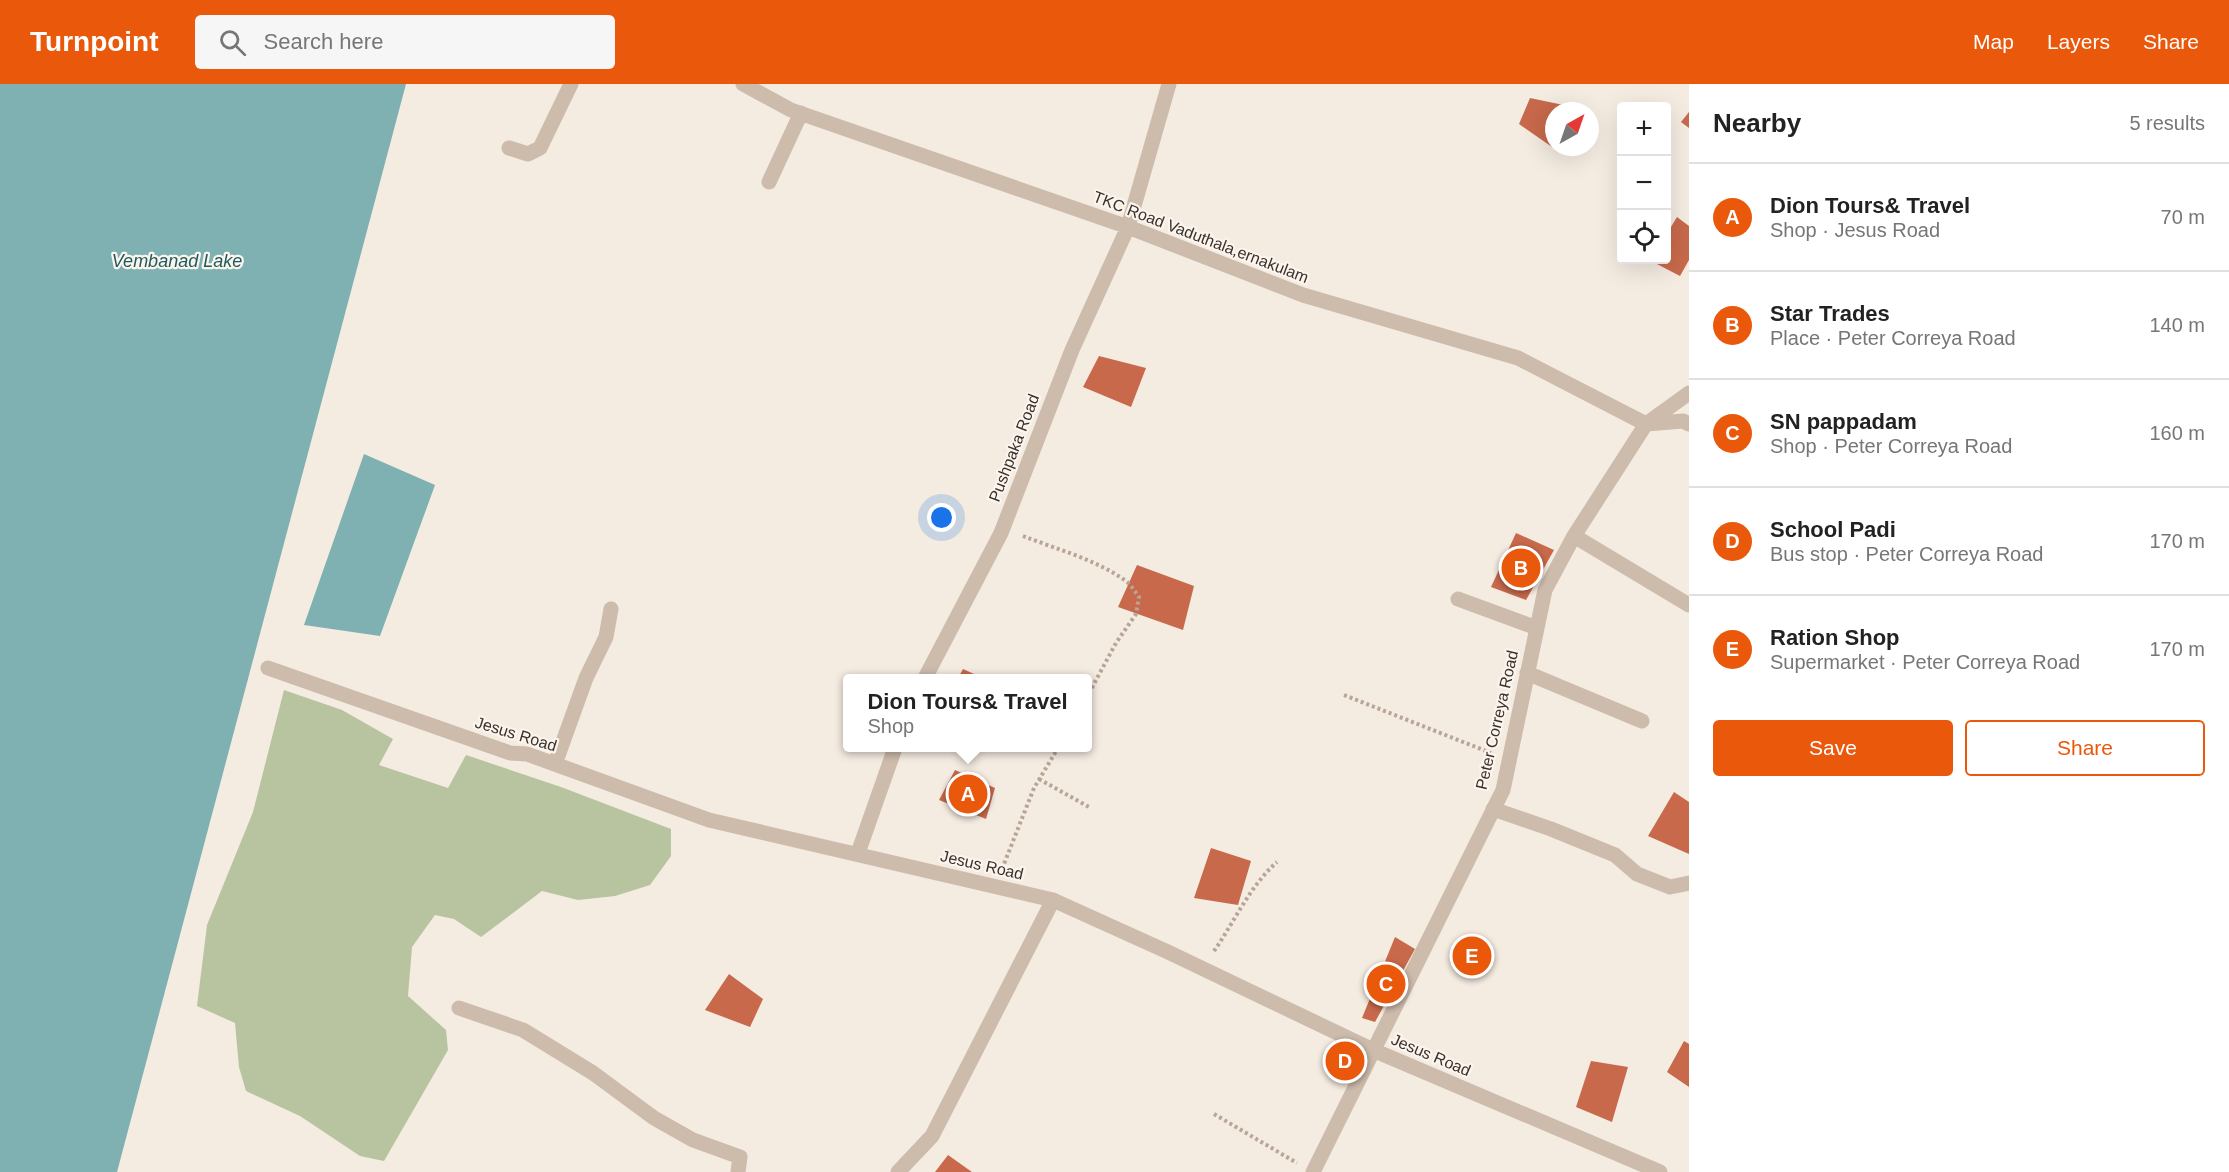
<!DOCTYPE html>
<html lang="en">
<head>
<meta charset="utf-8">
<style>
  body { margin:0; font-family:Helvetica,sans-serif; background:#f6f6f6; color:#222 }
  .controls { position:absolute; right:18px; top:18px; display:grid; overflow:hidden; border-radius:6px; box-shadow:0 6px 24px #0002 }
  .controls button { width:54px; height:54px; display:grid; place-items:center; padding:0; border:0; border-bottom:2px solid #e0e0e0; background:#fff; color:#222; font:30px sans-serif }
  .compass { position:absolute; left:1545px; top:18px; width:54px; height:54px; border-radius:50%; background:#fff; box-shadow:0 6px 24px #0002; rotate:40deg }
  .you { position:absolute; left:942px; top:434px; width:21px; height:21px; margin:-15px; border:4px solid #fff; border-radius:50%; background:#1a73e8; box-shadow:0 0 0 9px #1a73e833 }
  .badge { display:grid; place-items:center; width:39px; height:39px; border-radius:50%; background:#ea580c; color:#fff; font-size:20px; font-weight:700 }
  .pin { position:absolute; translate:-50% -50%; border:3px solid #fff; box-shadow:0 2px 6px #0006 }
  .popup { position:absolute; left:843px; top:590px; width:249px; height:78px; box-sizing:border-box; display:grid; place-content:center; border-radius:6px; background:#fff; filter:drop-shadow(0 2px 4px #0005); font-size:20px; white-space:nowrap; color:#767676 }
  .popup b { font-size:22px; color:#222 }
  .popup::after { content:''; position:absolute; left:50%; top:100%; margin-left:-12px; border:12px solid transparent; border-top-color:#fff }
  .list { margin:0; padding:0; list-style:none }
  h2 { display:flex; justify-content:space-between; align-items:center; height:78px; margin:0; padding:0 24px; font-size:26px }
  h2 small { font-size:20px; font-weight:400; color:#767676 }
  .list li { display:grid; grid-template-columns:39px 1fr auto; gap:18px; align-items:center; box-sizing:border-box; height:108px; padding:0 24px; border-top:2px solid #e0e0e0 }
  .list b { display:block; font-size:22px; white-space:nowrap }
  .list p { margin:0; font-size:20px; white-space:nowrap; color:#767676 }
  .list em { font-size:20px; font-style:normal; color:#767676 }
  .actions { display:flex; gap:12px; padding:18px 24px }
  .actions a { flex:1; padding:14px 0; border:2px solid #ea580c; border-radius:6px; text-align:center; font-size:21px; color:#ea580c }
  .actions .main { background:#ea580c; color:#fff }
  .icon { flex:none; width:33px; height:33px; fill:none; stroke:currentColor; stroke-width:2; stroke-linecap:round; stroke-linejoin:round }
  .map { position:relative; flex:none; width:1689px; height:1088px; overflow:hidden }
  header { display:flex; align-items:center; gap:36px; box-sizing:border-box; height:84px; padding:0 30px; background:#ea580c; color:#fff }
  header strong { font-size:28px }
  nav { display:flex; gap:33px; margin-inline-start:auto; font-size:21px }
  .search { width:420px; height:54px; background:#f6f6f6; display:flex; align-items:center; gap:15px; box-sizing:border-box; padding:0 21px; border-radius:6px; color:#767676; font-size:22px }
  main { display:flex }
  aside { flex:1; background:#fff }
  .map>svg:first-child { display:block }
</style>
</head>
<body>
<header>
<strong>Turnpoint</strong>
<div class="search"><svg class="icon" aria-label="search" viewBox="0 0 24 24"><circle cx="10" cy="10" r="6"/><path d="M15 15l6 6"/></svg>Search here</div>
<nav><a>Map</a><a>Layers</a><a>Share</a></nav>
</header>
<main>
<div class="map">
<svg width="1689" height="1088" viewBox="0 0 1689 1088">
  <rect width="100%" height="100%" fill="#f4ebe1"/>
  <path fill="#b8c4a0" d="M 284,606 L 342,626 L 393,655 L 379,681 L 448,704 L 466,671 L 561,703 L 671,745 L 671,772 L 650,801 L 615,812 L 578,816 L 542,807 L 481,853 L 454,835 L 435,831 L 412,863 L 408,912 L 446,946 L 448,966 L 384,1077 L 360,1072 L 300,1032 L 246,1007 L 239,983 L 235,939 L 197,922 L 207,841 L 253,728 Z"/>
  <path fill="#7fb0b2" d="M 0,0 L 406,0 L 117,1088 L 0,1088 Z
    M 364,370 L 435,401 L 380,552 L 304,541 Z"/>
  <path fill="#c8694b" d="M 1530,14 L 1578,24 L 1576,27 L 1554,27 L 1554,59 L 1552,63 L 1519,40 Z
    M 1689,28 L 1689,44 L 1681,38 Z
    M 1677,133 L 1689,142 L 1689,176 L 1680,192 L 1651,177 L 1666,176 L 1666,151 Z
    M 1099,272 L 1146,284 L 1131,323 L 1083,303 Z
    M 1516,449 L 1554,466 L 1526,516 L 1491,503 Z
    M 1137,481 L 1194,502 L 1183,546 L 1118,523 Z
    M 963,585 L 983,594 L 958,594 Z
    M 955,686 L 995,704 L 986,735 L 939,716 Z
    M 1674,708 L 1689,718 L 1689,770 L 1648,752 Z
    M 1211,764 L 1251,777 L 1238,821 L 1194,814 Z
    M 1395,853 L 1415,865 L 1375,938 L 1362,934 Z
    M 1471,863 L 1481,868 L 1473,877 L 1464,875 Z
    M 729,890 L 763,915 L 750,943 L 705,926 Z
    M 1684,957 L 1689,960 L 1689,1003 L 1667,988 Z
    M 1591,977 L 1628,983 L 1612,1038 L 1576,1023 Z
    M 948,1071 L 972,1088 L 935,1088 Z"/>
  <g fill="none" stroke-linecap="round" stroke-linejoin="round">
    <path stroke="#b9a596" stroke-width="4" stroke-dasharray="3 3" stroke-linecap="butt" d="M 1023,452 C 1056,465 1098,476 1127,498 C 1132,502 1135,508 1139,513 L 1136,530 L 1116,559 L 1088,611
      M 1344,611 L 1491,669
      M 1039,695 L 1089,723
      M 1002,785 L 1034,704 L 1058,664
      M 1214,867 C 1235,837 1249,803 1277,778
      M 1214,1030 L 1297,1079"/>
    <path stroke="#cdbbac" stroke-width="15" d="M 743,0 L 791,26 L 1128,143 L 1303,211 L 1518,274 L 1646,340 L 1683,337 L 1689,340
      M 509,64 L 528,70 L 540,64 L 571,0
      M 769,98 L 801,29
      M 1574,452 L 1689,521
      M 1458,515 L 1537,544
      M 268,584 L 510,669 L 527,670 L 709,736 L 1053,816 L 1168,868 L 1373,966 L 1660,1088
      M 1527,589 L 1642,637
      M 925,594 L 1001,449 L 1072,266 L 1128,143 L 1169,0
      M 555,680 L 586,594 L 606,553 L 611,525
      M 1493,725 L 1551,745 L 1615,771 L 1637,790 L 1670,803 L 1689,799
      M 858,769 L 895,664
      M 459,924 L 523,946 L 593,989 L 654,1034 L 693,1056 L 740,1073 L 738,1088
      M 898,1088 L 932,1052 L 1053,816
      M 1313,1088 L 1503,706 L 1545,506 L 1574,452 L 1646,340 L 1689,309"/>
  </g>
  <g text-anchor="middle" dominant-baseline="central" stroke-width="4.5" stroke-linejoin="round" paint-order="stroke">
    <g font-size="16" fill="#3b302b" stroke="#fbf5ee">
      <text transform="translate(1201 153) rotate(21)">TKC Road Vaduthala,ernakulam</text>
      <text transform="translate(1014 364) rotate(-69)">Pushpaka Road</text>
      <text transform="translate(1497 636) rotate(-77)">Peter Correya Road</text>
      <text transform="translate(516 650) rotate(17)">Jesus Road</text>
      <text transform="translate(982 781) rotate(13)">Jesus Road</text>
      <text transform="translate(1431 971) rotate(23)">Jesus Road</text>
    </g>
    <g font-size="18" font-style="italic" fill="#1f5a5e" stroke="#fbf5ee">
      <text x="177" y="177">Vembanad Lake</text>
    </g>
  </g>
</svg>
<div class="controls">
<button>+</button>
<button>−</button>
<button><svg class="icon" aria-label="locate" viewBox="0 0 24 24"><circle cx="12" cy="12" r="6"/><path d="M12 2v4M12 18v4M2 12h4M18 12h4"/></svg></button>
</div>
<svg class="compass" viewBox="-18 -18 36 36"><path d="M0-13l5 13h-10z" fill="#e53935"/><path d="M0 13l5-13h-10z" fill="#767676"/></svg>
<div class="you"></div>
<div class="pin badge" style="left:968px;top:710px">A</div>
<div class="popup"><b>Dion Tours&amp; Travel</b>Shop</div>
<div class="pin badge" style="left:1521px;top:484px">B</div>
<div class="pin badge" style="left:1386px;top:900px">C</div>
<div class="pin badge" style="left:1345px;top:977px">D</div>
<div class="pin badge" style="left:1472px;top:872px">E</div>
</div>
<aside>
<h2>Nearby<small>5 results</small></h2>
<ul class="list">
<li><span class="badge">A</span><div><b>Dion Tours&amp; Travel</b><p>Shop · Jesus Road</p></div><em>70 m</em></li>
<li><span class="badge">B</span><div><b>Star Trades</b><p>Place · Peter Correya Road</p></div><em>140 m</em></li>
<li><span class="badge">C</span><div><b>SN pappadam</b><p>Shop · Peter Correya Road</p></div><em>160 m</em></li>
<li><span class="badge">D</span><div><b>School Padi</b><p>Bus stop · Peter Correya Road</p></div><em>170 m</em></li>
<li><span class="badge">E</span><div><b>Ration Shop</b><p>Supermarket · Peter Correya Road</p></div><em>170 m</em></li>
</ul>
<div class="actions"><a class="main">Save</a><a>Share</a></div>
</aside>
</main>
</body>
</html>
